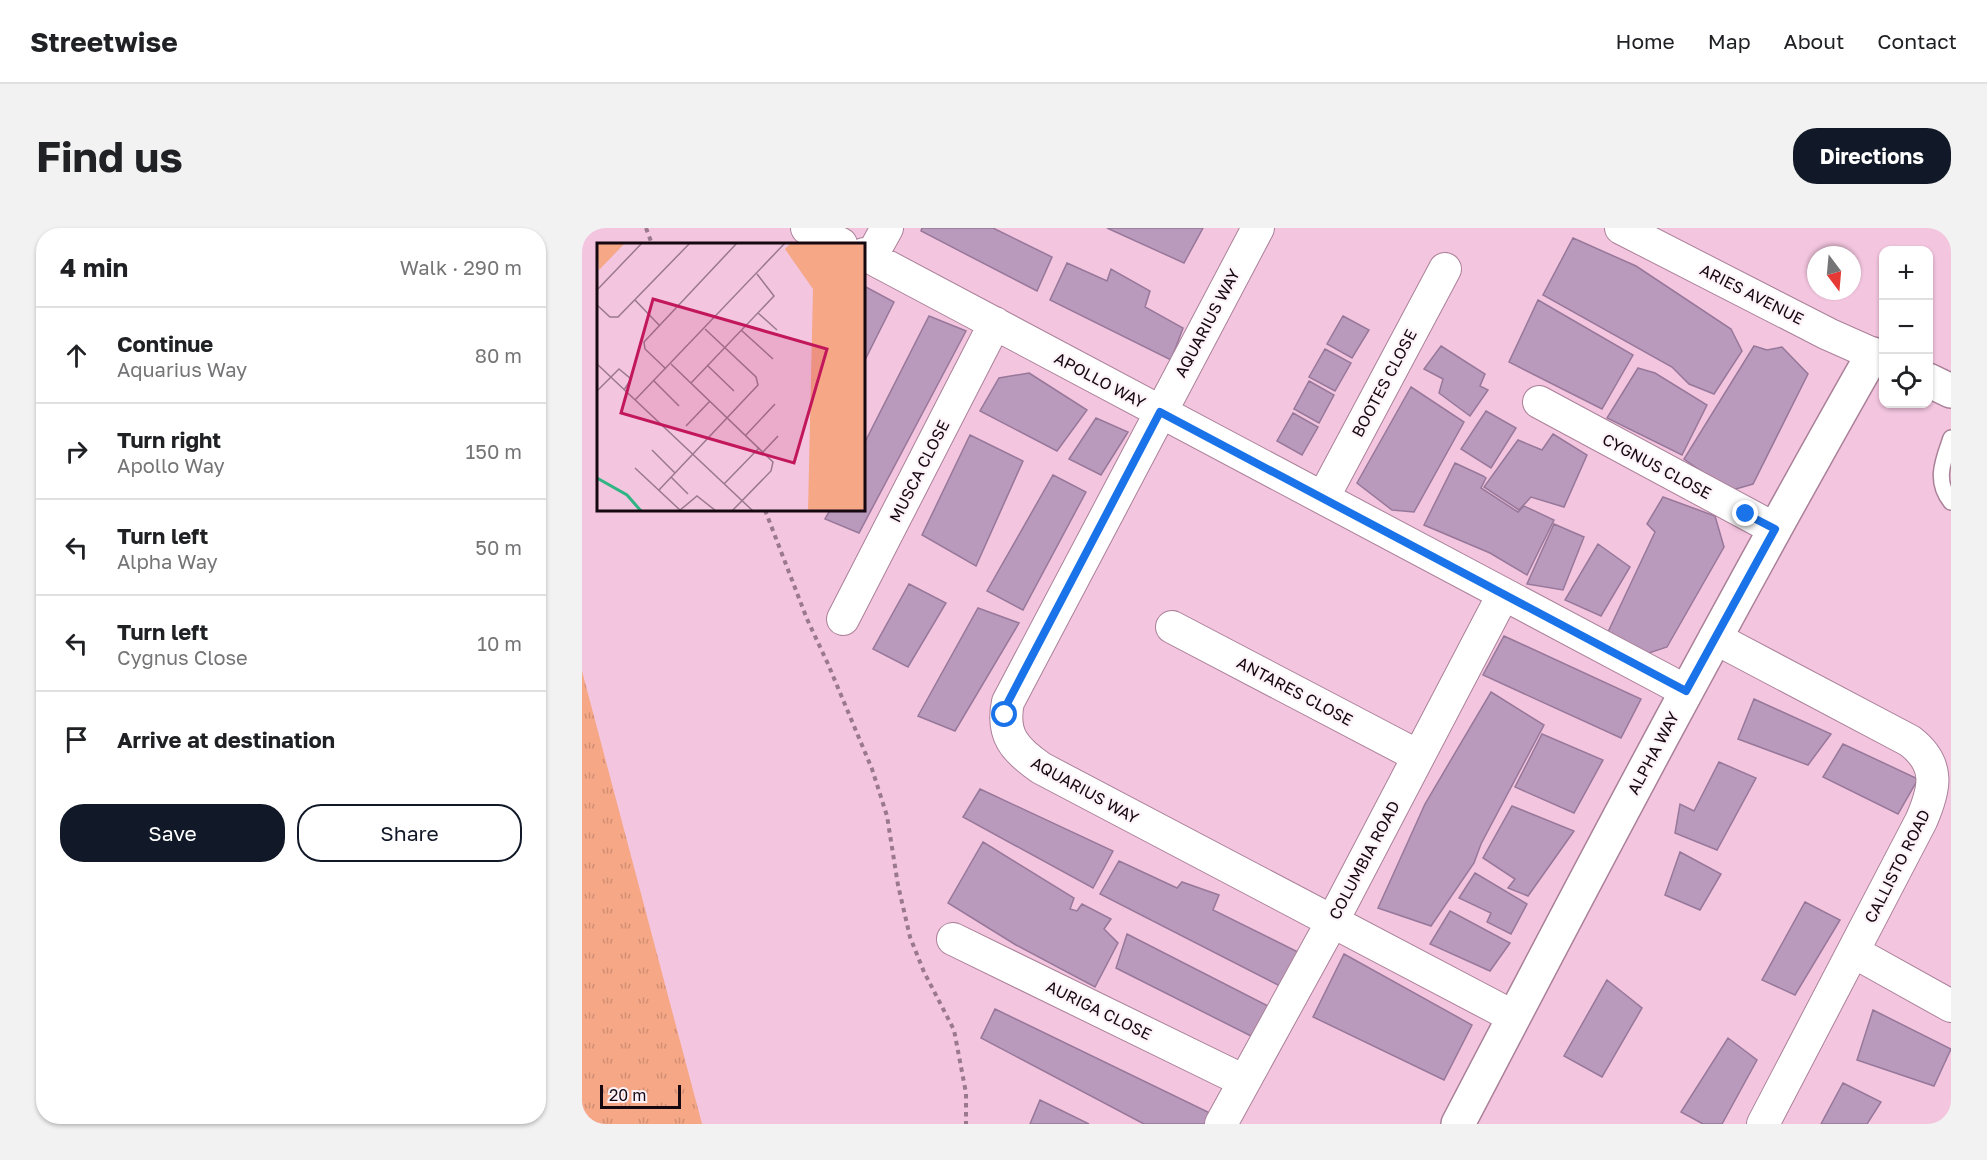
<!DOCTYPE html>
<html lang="en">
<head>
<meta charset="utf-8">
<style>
  body { margin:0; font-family:"Golos Text",sans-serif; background:#f2f2f2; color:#202124 }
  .controls { position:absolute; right:18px; top:18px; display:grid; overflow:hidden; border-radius:12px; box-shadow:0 2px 4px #0004 }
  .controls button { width:54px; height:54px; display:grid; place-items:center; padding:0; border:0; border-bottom:2px solid #e0e0e0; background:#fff; color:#202124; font:30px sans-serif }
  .compass { position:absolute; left:1225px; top:18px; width:54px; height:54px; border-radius:50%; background:#fff; box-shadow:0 2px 4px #0004; rotate:164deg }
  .scale { position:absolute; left:18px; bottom:15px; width:81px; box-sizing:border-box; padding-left:6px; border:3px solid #160811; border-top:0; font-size:16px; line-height:21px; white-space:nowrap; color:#160811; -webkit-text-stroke:4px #fcf2f8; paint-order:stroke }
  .stop { position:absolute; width:18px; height:18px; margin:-14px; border:4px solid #1a73e8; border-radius:50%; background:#fff }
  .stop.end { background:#1a73e8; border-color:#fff; box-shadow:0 2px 6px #0008 }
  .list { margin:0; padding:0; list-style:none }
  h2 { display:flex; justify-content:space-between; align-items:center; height:78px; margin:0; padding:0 24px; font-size:26px }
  h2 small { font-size:20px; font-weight:400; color:#757577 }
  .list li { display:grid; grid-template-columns:39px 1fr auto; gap:18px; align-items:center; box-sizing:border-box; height:96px; padding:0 24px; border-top:2px solid #e0e0e0 }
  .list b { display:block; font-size:22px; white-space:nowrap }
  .list p { margin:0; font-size:20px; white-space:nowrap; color:#757577 }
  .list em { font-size:20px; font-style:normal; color:#757577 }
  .actions { display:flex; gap:12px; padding:18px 24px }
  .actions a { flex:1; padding:14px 0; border:2px solid #111827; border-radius:24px; text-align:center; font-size:21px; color:#111827 }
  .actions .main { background:#111827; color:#fff }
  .icon { flex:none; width:33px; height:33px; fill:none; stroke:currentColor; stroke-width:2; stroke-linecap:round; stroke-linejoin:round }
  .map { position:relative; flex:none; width:1369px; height:896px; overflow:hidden; border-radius:24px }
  header { display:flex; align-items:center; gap:36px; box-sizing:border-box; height:84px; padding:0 30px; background:#fff; border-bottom:2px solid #e0e0e0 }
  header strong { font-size:28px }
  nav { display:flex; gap:33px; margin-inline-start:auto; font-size:21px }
  .intro { display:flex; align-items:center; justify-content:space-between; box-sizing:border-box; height:144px; padding:0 36px }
  h1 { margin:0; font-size:42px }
  .button { padding:15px 27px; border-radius:24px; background:#111827; color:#fff; font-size:21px; font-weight:700 }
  main { display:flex; gap:36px; padding:0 36px }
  aside { flex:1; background:#fff; border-radius:24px; box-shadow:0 2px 4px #0004 }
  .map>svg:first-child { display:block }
</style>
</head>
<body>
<header>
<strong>Streetwise</strong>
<nav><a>Home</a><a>Map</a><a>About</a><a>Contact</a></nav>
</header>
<div class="intro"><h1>Find us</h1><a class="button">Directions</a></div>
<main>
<aside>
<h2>4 min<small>Walk · 290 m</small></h2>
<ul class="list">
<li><svg class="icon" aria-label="ahead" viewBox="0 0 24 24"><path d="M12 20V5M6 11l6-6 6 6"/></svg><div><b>Continue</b><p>Aquarius Way</p></div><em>80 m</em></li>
<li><svg class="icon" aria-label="right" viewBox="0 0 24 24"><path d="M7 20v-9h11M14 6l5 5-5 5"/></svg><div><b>Turn right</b><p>Apollo Way</p></div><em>150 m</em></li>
<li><svg class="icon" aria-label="left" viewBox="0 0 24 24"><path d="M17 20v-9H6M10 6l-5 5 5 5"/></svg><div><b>Turn left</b><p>Alpha Way</p></div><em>50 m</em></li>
<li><svg class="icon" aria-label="left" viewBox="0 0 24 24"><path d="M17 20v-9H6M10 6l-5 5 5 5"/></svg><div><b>Turn left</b><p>Cygnus Close</p></div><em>10 m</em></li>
<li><svg class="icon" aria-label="arrive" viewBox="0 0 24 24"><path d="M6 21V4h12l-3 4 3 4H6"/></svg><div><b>Arrive at destination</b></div></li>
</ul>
<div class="actions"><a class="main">Save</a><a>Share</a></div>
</aside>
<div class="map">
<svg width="1369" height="896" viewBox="0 0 1369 896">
  <defs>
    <pattern id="grass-tufts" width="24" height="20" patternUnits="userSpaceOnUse" patternTransform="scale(1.5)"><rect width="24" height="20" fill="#f5a786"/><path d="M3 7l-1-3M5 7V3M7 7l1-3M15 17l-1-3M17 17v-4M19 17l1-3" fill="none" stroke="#d18e73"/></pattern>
  </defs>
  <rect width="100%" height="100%" fill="#f3c5df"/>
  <path fill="url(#grass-tufts)" d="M 0,443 L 120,896 L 0,896 Z"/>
  <path fill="#b999bc" stroke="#97789a" stroke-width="1.5" d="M 340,0 L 411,0 L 470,29 L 455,63 L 339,3 Z
    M 525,0 L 621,0 L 602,35 Z
    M 991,10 L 1054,38 L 1149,101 L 1160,123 L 1132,166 L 1107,156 L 1090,139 L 961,67 Z
    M 485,35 L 525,53 L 529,41 L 568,63 L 563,79 L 601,100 L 589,132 L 468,72 Z
    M 282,58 L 312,74 L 282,134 Z
    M 956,72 L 1051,127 L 1020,181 L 927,134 Z
    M 347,88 L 384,103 L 277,305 L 243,291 L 248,282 L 282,282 L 282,216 Z
    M 761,88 L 787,102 L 770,130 L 745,116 Z
    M 859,118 L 903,146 L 898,158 L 906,162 L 888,188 L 857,165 L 861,151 L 842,141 Z
    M 1172,118 L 1185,122 L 1200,119 L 1226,146 L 1171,256 L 1147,263 L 1102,231 Z
    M 743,121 L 769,135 L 753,163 L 727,149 Z
    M 1056,140 L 1073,145 L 1125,177 L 1100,227 L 1025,190 Z
    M 447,145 L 505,182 L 475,223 L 398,183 L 417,150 Z
    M 727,153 L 752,167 L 737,195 L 712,181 Z
    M 829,159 L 882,194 L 832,284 L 810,282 L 775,255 Z
    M 904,183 L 934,200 L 909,240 L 879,221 Z
    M 711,185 L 736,199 L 720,227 L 695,213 Z
    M 514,190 L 546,204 L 519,247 L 487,231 Z
    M 971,206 L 1005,227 L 982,279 L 949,269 L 937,282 L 902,259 L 936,212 L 960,222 Z
    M 388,207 L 441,233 L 394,338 L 340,307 Z
    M 873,235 L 901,248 L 904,250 L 899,260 L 936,284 L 942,278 L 972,292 L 945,347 L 908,325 L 842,297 Z
    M 471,247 L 504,264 L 441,382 L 405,363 Z
    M 1081,269 L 1133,288 L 1142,319 L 1085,419 L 1064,426 L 1026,404 L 1073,304 L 1065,296 Z
    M 972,296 L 1002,309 L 981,362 L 945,356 Z
    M 1016,316 L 1048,339 L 1019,388 L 983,372 Z
    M 327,356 L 364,375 L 326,439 L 291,421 Z
    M 396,380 L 437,395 L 373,503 L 336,488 Z
    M 922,408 L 1059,471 L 1039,510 L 901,447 Z
    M 909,464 L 962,497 L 899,616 L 892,635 L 849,698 L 796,680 L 843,576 Z
    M 1172,471 L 1249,506 L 1226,537 L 1156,511 Z
    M 960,506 L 1021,532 L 992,585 L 933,559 Z
    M 1261,516 L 1336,551 L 1316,586 L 1241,549 Z
    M 1137,534 L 1174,550 L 1135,622 L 1093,605 L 1098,576 L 1112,583 Z
    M 398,561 L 531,623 L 511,660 L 381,589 Z
    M 930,578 L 992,603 L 946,668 L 926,660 L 933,651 L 901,630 Z
    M 401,614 L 492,670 L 488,681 L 495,683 L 500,676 L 529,691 L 522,701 L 536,715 L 513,759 L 434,717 L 366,675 Z
    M 1098,624 L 1139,646 L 1118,682 L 1083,667 Z
    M 537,633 L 595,660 L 600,654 L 637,667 L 631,682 L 716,724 L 698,758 L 518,666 Z
    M 893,645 L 945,676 L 929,706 L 905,694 L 909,685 L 877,670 Z
    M 1223,674 L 1258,692 L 1213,767 L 1180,752 Z
    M 868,683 L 928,715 L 908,743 L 848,716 Z
    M 545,706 L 688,779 L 669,808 L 534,740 Z
    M 762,726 L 890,797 L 862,852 L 731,789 Z
    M 1025,752 L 1060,780 L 1020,849 L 982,828 Z
    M 413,781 L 630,886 L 623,896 L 562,896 L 399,810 Z
    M 1291,782 L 1369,821 L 1352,858 L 1275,832 Z
    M 1146,810 L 1175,832 L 1140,896 L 1121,896 L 1099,884 Z
    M 1261,855 L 1299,874 L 1285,896 L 1239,896 Z
    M 458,872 L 507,896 L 448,896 Z"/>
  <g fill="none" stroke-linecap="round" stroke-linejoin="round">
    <g stroke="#aa8199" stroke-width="18">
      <path id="lane" d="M 1369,210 C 1361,233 1352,253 1369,274"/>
    </g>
    <g stroke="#aa8199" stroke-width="34">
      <path id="street" d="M 225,0 L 259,16
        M 676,0 L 426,474 C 419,507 433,522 459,540 L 932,789
        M 1039,0 L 1246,106 L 1291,126
        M 282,26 L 1104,463
        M 289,29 L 305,0
        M 957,174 L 1193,301
        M 741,270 L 863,41
        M 261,391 L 413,95
        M 590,399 L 836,528
        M 1133,410 L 1328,513 C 1359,537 1353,561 1339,593 L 1181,896
        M 371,711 L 662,853
        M 1272,724 L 1369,778
        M 639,896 L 750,694 L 921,367"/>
    </g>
    <g stroke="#aa8199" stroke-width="36">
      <path id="secondary" d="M 1346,152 L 1369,163
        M 876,896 C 1011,637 1147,379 1291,126 L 1302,131"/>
    </g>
    <path stroke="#9a798c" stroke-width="4" stroke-dasharray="4.5 4.5" stroke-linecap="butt" d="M 64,0 L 70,16
      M 183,282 L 225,391 L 246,436 L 290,541 L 305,588 L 316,657 L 328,709 L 342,744 L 372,802 L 384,865 L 384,896"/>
    <use href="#lane" stroke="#fff" stroke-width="15"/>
    <use href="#street" stroke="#fff" stroke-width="32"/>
    <use href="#secondary" stroke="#fff" stroke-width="33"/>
  </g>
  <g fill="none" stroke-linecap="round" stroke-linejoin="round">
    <path stroke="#1a73e8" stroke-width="8" d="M 423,487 L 426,474 L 578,184 L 1104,463 L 1193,301 L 1164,286"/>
  </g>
  <g text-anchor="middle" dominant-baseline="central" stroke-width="4.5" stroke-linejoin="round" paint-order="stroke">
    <g font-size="16" fill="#160811" stroke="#fcf2f8">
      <text transform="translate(1170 66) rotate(27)">ARIES AVENUE</text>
      <text transform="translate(625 95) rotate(-62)">AQUARIUS WAY</text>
      <text transform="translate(518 152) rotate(28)">APOLLO WAY</text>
      <text transform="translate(802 155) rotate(-62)">BOOTES CLOSE</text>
      <text transform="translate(1075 238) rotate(28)">CYGNUS CLOSE</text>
      <text transform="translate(337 243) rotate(-63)">MUSCA CLOSE</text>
      <text transform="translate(713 463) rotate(28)">ANTARES CLOSE</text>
      <text transform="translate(1071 525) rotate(-62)">ALPHA WAY</text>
      <text transform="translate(503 562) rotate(29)">AQUARIUS WAY</text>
      <text transform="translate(782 632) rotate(-62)">COLUMBIA ROAD</text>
      <text transform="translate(1315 638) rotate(-63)">CALLISTO ROAD</text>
      <text transform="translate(517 782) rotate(26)">AURIGA CLOSE</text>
    </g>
  </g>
  <g transform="translate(15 15)">
    <rect width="268" height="268" fill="#f3c5df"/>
    <path d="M 194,0 L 268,0 L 268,268 L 211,268 L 216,46 L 188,6 Z" fill="#f5a786"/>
    <path d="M 0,0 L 28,0 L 2,27 Z" fill="#f5a786"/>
    <path fill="none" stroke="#30b483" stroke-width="3" d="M 0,235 L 30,252 L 44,268"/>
    <path fill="none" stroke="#9b798d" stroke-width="1.5" d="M 0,47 L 45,0M 38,57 L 62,82M 0,62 L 13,74 L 21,74 L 93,0M 161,70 L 180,87M 144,87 L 176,116M 0,121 L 156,268M 74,121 L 176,219 L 174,228 L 135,268M 110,122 L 137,148M 69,126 L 48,106 L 47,99 L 140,0M 57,138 L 82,163M 94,140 L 177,53 L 160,31M 0,148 L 22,126 L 34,136 L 27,147M 38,157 L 188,0M 89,183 L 113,158M 148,193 L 178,161M 55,207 L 78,230M 166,209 L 181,193M 38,225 L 84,268M 74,234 L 91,251M 127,241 L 162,205M 62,247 L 161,142 L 159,134 L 108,86M 82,268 L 100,253 L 119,268"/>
    <path fill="#c2185b" fill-opacity="0.15" stroke="#c2185b" stroke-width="3" d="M 56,56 L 230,106 L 197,220 L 24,170 Z"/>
    <rect width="268" height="268" fill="none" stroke="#160811" stroke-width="3"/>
  </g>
</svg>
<div class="controls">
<button>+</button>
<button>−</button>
<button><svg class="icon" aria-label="locate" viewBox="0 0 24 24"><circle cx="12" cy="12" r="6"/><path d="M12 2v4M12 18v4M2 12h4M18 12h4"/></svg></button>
</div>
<svg class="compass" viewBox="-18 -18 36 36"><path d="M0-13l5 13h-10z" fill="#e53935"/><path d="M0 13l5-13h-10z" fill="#757577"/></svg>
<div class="scale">20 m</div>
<div class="stop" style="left:423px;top:487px"></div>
<div class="stop end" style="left:1164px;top:286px"></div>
</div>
</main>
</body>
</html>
